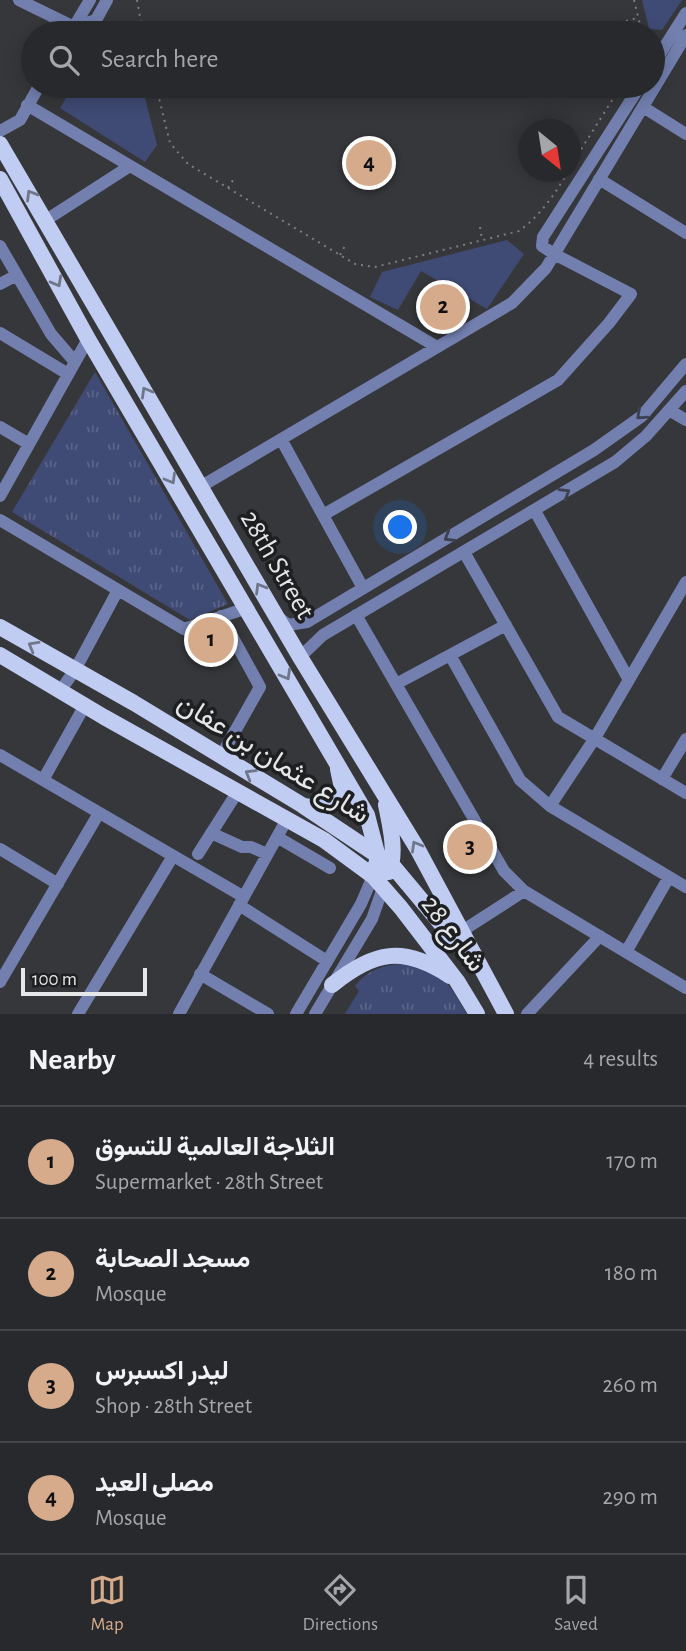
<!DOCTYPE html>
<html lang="en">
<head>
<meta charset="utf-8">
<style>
  body { margin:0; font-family:"Alegreya Sans",Vazirmatn,sans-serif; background:#343538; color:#f1f3f6 }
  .compass { position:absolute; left:518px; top:119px; width:63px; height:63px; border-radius:50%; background:#28292c; box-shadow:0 4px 18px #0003; rotate:150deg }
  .scale { position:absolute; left:21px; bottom:18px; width:126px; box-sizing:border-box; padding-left:7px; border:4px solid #e6e7e8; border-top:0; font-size:19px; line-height:24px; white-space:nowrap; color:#e6e7e8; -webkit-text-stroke:5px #1e1f20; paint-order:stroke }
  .you { position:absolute; left:401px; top:528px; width:24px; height:24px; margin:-18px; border:5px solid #fff; border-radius:50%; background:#1a73e8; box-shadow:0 0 0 10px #1a73e833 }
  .badge { display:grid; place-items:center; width:46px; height:46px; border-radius:50%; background:#d6ab8b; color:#111; font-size:23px; font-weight:700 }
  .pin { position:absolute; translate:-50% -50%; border:4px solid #fff; box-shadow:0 2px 7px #0006 }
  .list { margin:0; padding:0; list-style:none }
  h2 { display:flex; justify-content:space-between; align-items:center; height:91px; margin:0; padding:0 28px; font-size:30px }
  h2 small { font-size:23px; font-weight:400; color:#a5a6a9 }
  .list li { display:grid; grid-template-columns:46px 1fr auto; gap:21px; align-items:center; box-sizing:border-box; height:112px; padding:0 28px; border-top:2px solid #444548 }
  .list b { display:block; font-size:26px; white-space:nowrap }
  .list p { margin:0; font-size:23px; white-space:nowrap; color:#a5a6a9 }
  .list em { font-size:23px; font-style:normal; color:#a5a6a9 }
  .icon { flex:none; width:38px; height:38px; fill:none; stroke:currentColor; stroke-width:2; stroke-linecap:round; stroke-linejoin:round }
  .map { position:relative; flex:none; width:686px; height:1014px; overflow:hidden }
  .search { position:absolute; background:#28292c; box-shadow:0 4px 18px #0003; left:21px; right:21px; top:21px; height:77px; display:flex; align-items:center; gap:18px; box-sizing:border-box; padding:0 24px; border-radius:38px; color:#a5a6a9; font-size:26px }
  .sheet { height:539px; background:#28292c }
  nav { display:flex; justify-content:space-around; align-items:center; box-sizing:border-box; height:98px; border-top:2px solid #444548; background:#28292c; font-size:19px; color:#a5a6a9 }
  nav a { display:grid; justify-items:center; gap:4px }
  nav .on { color:#d6ab8b }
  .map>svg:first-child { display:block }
</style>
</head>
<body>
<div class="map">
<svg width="686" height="1014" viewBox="0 0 686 1014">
  <defs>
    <pattern id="park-tufts" width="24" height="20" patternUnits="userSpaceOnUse" patternTransform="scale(1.75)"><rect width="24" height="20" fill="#404b75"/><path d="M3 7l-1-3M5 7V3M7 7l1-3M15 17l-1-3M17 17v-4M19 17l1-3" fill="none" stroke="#5c6589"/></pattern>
  </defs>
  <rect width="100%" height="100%" fill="#36373a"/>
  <path fill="#404b75" d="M 642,0 L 682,0 L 662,30 L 649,29 Z
    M 73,86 L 142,86 L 157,145 L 145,162 L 60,108 Z
    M 507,240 L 524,254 L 487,309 L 421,271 L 398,310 L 370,297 L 382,272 Z"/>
  <path fill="url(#park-tufts)" d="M 95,372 L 228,604 L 190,620 L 12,512 Z
    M 403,964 C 441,965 449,985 467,1014 L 345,1014 L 359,991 L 355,986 C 367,970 383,965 403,964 Z"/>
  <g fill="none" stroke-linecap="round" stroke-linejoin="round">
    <path stroke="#7d7e80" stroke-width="2" stroke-dasharray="2 5" stroke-linecap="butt" d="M 137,0 L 143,33
      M 634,0 L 642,33
      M 626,21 L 638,18
      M 156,86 L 170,143 L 188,164 L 355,264 L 375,267 L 519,231 C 541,215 554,195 568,172
      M 570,147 L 579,151
      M 570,167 L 621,86
      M 228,188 L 235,177
      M 480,227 L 482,240
      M 340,255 L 346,244"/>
    <path stroke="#7380af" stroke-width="12" d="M 19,0 L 74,27 L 96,20 L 107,0
      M 72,30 L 90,0
      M 653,65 L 686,13
      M 27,105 L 437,347
      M 643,107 L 686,134
      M 0,131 L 20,120 L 39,86
      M 599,179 L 686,233
      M 46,220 L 130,166
      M 0,246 L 51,334 L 75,362
      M 0,284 L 17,275
      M 0,333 L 68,374
      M 669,410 L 686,420
      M 0,427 L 29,444
      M 281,439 L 363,588
      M 200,487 L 512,303 L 546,268 L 686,35
      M 0,496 L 88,339
      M 535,511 L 629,680
      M 323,515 L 558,380 L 609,323 L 631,294 L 554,254 L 542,246 L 543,237 L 640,86
      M 0,520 L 184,629 L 247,608
      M 464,552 L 558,717 L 686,793
      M 356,615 L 504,871 L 524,891 L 686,988
      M 221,616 L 260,687 L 221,756
      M 278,617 L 288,625 L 307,622 L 594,450 L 642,416 L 686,364
      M 450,655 L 520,780 L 550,806 L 686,887
      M 300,657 L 323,635 L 615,462 L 646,436 L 686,391
      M 396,684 L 506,625
      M 60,691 L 75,670 L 118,590
      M 0,755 L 244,897
      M 662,779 L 686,739
      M 43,780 L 85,705
      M 550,806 L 595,738 L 686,582
      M 211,833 L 242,847 L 251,847 L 267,854
      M 277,837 L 330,868
      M 0,849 L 58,884
      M 198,854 L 238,791
      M 239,905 L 327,961
      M 462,931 L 524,891
      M 626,952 L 669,877
      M 200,974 L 268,1014
      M 0,982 L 99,813
      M 78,1014 L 173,856
      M 179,1014 L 287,819
      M 296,1014 L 361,904 L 373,876
      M 315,1014 L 372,919 L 383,888
      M 527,1014 L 600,936"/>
    <path stroke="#c1ccf3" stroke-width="16" d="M 0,144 L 300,657 L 417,848 L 506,1014
      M 0,179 L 88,339 L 367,815 L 378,857 L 373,876
      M 0,627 L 134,703 L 302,805 L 392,865 L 468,956
      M 0,655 L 104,717 L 324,840 L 373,876 L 401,908 L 457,981 L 477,1014
      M 386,805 C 390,825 397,852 389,872
      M 305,806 C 326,810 331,805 342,788 L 338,769
      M 332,985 C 374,951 403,945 450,976"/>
  </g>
  <defs><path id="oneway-chevron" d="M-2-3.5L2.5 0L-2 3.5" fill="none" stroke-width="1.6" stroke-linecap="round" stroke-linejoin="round" transform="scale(1.75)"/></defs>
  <g stroke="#70768a">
    <use href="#oneway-chevron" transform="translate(31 195) rotate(-121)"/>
    <use href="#oneway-chevron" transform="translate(57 282) rotate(61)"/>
    <use href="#oneway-chevron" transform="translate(146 392) rotate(-120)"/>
    <use href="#oneway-chevron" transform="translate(171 479) rotate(60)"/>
    <use href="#oneway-chevron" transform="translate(260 588) rotate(-121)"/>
    <use href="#oneway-chevron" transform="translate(33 646) rotate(-150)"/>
    <use href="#oneway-chevron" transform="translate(286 675) rotate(60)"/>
    <use href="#oneway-chevron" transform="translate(250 774) rotate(-149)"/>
    <use href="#oneway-chevron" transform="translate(416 846) rotate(-120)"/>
  </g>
  <g stroke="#3c4152">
    <use href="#oneway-chevron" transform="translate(641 415) rotate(138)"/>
    <use href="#oneway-chevron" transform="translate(565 493) rotate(-31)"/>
    <use href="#oneway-chevron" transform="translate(449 537) rotate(149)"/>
  </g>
  <g text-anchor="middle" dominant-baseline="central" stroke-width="7" stroke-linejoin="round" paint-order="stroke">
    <g font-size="28" fill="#e6e7e8" stroke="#1e1f20">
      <text transform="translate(277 565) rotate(60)">28th Street</text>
      <text transform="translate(273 759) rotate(32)">شارع عثمان بن عفان</text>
      <text transform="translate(453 934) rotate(53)">شارع 28</text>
    </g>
  </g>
</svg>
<svg class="compass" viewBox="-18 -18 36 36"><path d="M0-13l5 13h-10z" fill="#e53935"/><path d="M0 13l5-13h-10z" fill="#a5a6a9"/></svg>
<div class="scale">100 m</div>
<div class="you"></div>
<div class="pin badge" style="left:211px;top:640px">1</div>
<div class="pin badge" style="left:443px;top:307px">2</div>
<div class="pin badge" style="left:470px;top:847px">3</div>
<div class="pin badge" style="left:369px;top:163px">4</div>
<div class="search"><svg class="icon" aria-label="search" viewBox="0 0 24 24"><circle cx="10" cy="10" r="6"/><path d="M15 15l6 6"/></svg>Search here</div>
</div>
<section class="sheet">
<h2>Nearby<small>4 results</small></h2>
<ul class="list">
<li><span class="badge">1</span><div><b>الثلاجة العالمية للتسوق</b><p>Supermarket · 28th Street</p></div><em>170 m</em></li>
<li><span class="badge">2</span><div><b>مسجد الصحابة</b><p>Mosque</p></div><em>180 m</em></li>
<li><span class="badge">3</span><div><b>ليدر اكسبرس</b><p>Shop · 28th Street</p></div><em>260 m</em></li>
<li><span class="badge">4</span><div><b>مصلى العيد</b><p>Mosque</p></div><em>290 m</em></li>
</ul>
</section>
<nav>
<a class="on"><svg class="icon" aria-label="map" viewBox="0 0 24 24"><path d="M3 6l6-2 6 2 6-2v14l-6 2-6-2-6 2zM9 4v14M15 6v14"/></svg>Map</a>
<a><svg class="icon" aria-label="directions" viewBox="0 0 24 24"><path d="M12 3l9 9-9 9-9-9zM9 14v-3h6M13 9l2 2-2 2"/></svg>Directions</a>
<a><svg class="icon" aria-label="saved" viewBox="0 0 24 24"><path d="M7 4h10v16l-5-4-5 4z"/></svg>Saved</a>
</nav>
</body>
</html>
